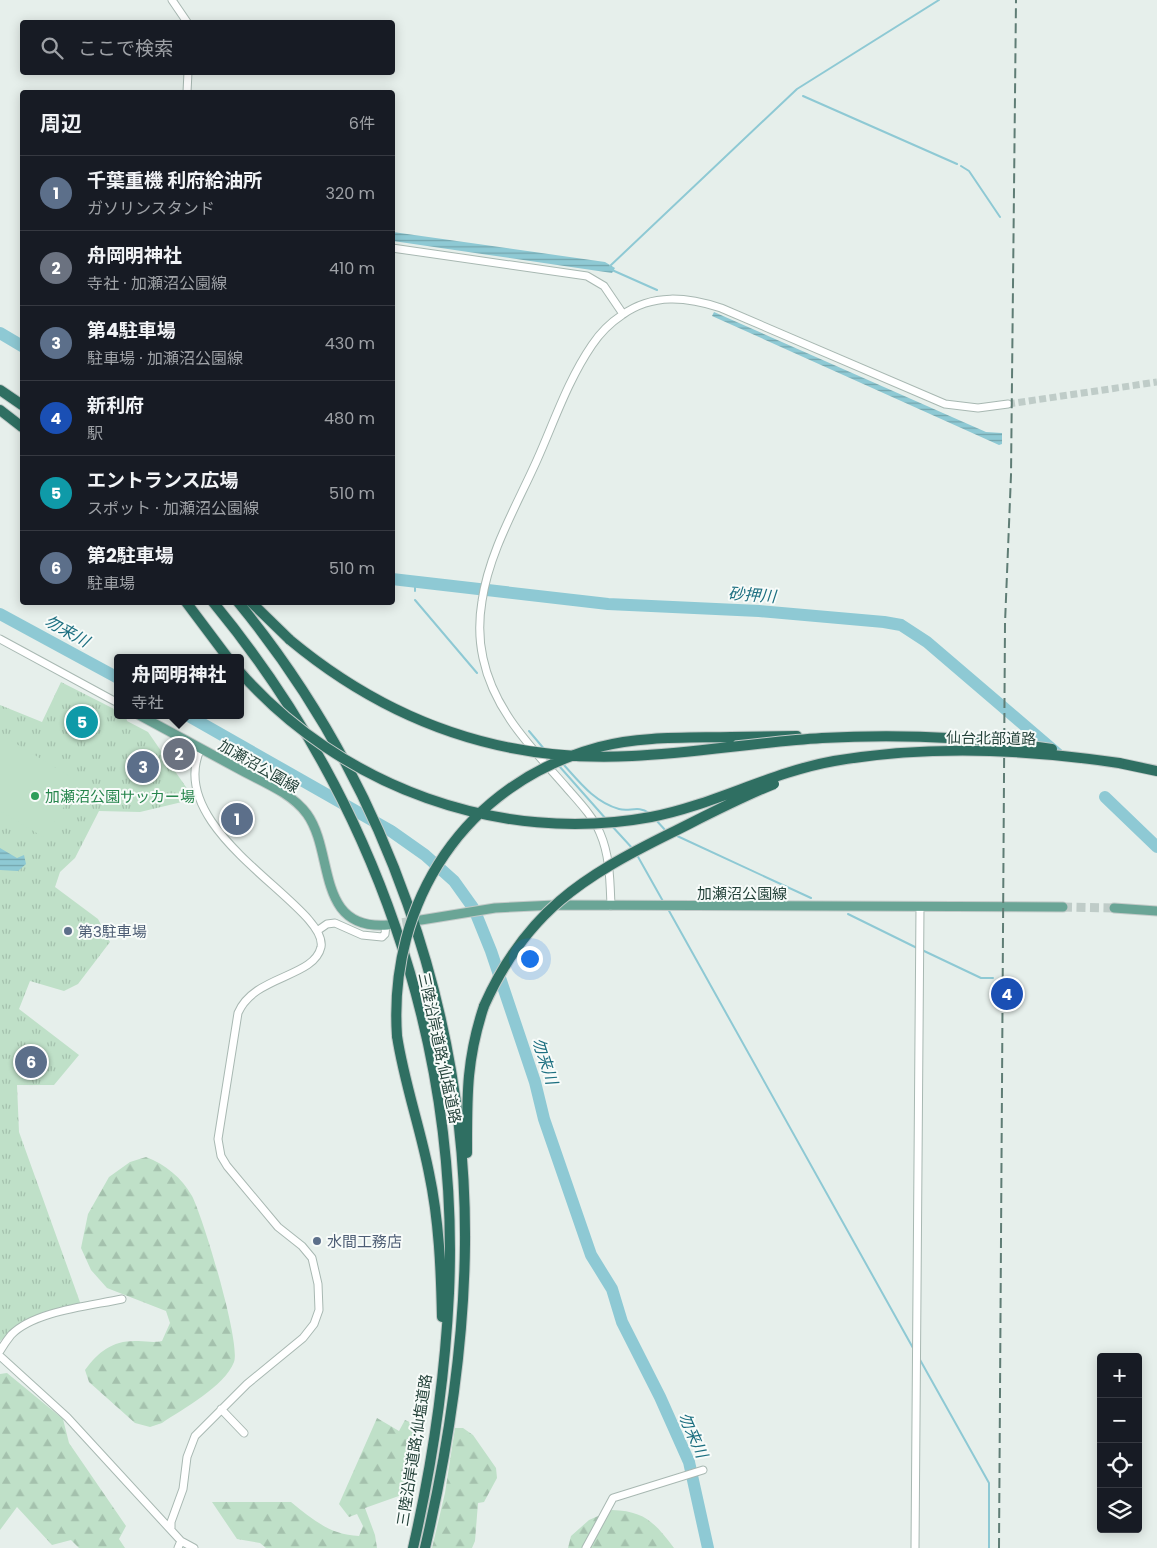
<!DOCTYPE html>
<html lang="ja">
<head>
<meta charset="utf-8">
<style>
  body { margin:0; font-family:Poppins,"Noto Sans JP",sans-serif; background:#20242c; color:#f1f3f6 }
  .controls { position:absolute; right:15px; bottom:15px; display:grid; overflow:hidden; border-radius:5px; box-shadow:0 2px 12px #0003 }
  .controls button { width:45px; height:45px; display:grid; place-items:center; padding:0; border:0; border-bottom:1px solid #363941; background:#171b24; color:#f1f3f6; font:25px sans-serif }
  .you { position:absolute; left:529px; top:958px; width:18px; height:18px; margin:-12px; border:4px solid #fff; border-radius:50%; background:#1a73e8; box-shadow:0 0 0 8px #1a73e833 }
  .badge { display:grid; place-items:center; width:32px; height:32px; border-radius:50%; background:#f4845f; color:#fff; font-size:16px; font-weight:700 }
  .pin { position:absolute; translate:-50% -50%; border:2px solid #fff; box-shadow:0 1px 5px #0006 }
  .popup { position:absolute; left:114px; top:654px; width:130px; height:65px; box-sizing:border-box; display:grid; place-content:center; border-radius:5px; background:#171b24; filter:drop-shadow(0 1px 4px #0005); font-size:16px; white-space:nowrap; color:#9ea1a6 }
  .popup b { font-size:19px; color:#f1f3f6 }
  .popup::after { content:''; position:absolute; left:50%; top:100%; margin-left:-10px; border:10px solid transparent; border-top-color:#171b24 }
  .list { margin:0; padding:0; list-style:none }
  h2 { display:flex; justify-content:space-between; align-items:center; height:65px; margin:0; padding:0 20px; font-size:21px }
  h2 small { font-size:16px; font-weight:400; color:#9ea1a6 }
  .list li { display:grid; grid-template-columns:32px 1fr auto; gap:15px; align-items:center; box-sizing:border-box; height:75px; padding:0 20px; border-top:1px solid #363941 }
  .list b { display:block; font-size:19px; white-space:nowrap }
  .list p { margin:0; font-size:16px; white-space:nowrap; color:#9ea1a6 }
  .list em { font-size:16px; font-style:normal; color:#9ea1a6 }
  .icon { flex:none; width:28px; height:28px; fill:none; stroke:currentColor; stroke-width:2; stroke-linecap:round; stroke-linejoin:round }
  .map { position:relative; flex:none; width:1157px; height:1548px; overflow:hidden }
  .search { position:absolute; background:#171b24; box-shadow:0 2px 12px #0003; left:20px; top:20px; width:375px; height:55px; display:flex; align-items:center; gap:12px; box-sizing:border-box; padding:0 18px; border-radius:5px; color:#9ea1a6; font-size:19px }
  .panel { position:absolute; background:#171b24; box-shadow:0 2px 12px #0003; left:20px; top:90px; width:375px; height:515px; border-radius:5px }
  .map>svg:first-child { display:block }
</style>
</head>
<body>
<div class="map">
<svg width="1157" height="1548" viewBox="0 0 1157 1548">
  <defs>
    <pattern id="forest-firs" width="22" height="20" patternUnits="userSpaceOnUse" patternTransform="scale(1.25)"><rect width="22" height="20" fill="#bfe0c8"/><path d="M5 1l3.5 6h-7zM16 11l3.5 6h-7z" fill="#a4c1ad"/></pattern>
    <pattern id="park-tufts" width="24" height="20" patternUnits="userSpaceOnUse" patternTransform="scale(1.25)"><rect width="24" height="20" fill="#bfe0c8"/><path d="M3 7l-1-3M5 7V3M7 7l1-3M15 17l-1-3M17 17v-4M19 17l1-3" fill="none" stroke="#a4c1ad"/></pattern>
    <pattern id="water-rules" width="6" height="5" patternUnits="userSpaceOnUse" patternTransform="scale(1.25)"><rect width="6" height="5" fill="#8ec9d4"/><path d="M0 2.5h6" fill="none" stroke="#74a5ad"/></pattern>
  </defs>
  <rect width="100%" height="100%" fill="#e6efeb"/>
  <path fill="url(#forest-firs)" d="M 146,1157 C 165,1164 182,1178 192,1196 C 203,1217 241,1343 234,1362 C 224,1387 184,1408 162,1423 L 150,1427 L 135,1423 L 89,1382 L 85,1370 C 99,1351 113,1340 138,1341 C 147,1341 153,1343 162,1341 L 170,1323 L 166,1311 L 107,1288 L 91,1270 L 81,1248 L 88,1214 L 109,1177 L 130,1162 Z
    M 7,1373 L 63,1419 L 69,1443 L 126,1526 L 119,1539 L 125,1548 L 79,1548 L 71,1540 L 52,1545 L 17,1507 L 0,1530 L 0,1374 Z
    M 377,1418 L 399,1431 L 405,1420 L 416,1425 L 416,1460 L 410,1492 L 365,1508 L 375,1535 L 377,1548 L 266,1548 L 260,1543 L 237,1539 L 212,1502 L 291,1502 C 312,1519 330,1535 359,1536 L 363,1526 L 357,1514 L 349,1517 L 339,1504 Z
    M 455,1428 L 463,1428 L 473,1435 L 496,1468 L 497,1478 L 484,1502 L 478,1503 L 475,1541 L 472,1548 L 432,1548 L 445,1493 Z
    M 612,1510 C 645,1511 655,1523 674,1548 L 568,1548 L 571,1536 L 589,1520 Z"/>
  <path fill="url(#park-tufts)" d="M 61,682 L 118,711 L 118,715 L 126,716 L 127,721 L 148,732 L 188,790 L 182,802 L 140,812 L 99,811 L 75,858 L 60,872 L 55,887 L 98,919 L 110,942 L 78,984 L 64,991 L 30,981 L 19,1009 L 79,1055 L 54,1085 L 17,1085 L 19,1132 L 81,1305 L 29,1318 L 0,1341 L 0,705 L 42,722 Z"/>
  <path fill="#bfe0c8" d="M 0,734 L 79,782 L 45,838 L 0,811 Z"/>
  <path fill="url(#water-rules)" d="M 393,232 L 605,262 L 615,268 L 612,273 L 393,241 Z
    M 714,312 L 986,432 L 1002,433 L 1002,444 L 999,445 L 712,316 Z
    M 0,848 L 17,858 L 24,855 L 26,864 L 18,871 L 0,870 Z"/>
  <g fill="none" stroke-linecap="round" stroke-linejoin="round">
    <path stroke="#8ec9d4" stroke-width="2" d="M 803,96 L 957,164
      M 961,166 L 969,171 L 1000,217
      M 610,266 L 797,89 L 939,0
      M 612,270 L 657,290
      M 415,591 L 415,583
      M 415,600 L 477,673
      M 529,731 L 545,750
      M 564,765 C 581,784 595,802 619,809 C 630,812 638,805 649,813
      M 560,767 L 606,819
      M 656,820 L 666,831
      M 611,825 L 633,849
      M 675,835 L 811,898
      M 637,855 L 664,903
      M 668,909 L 913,1348
      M 848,914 L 917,948
      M 922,950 L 981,978 L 993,978
      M 919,1358 L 989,1483 L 989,1548"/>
    <path stroke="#8ec9d4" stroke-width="12" d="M 0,333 L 22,346
      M 392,579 L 608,604 L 759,611 L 884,622 L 901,625 L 927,642 L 1059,755
      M 0,614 L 118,678
      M 187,715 L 391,831 L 425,855 L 454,881 L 474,909 L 491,951 L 535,1082 L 544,1119 L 591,1255 L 612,1289 L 622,1322 L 660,1397 L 689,1462 L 708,1548
      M 1105,797 L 1157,847"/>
    <path stroke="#bfccc8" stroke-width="7" stroke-dasharray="7 3.5" stroke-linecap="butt" d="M 1008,404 L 1157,382"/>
    <path stroke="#bfccc8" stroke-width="9" stroke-dasharray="9 4.5" stroke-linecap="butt" d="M 1063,907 L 1114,908
      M 389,925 L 418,920"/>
    <g stroke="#a8b8b2" stroke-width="9">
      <path id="minor" d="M 172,0 L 187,22
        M 187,92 L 188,72
        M 392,248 L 587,276 L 604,286 L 623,314
        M 0,639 L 118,703
        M 611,906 C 610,881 610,856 600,833 C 593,816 578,801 566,787 C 532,748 494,711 483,658 C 479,640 479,619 482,601 C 489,552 517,505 537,460 C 554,422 568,380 592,345 C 600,333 610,323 622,315 C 653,293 687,297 721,308 L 945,404 L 978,408 L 1008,404
        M 317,931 L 327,924 L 335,923 L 362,935 L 382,937 L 385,934 L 386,925
        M 0,1351 C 3,1346 7,1340 11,1335 C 34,1311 90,1306 122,1299
        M 0,1356 L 67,1417 L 181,1541 L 194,1548
        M 221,1409 L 244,1433
        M 171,1528 L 171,1522 L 183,1489 L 187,1457 L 195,1436 L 247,1384 L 303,1338 L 314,1324 L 319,1310 L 318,1284 L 312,1258 L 302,1246 L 278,1227 L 227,1166 L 221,1156 L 218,1139 L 238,1013 C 254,975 314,978 321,947 C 329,906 161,832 201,748
        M 178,1548 L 181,1541
        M 586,1548 L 613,1498 L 703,1470
        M 915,1548 L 920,907"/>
    </g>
    <g stroke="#c2cac8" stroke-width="11">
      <path id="major" d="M 139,715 C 172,733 204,750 237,768 C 260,781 291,792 307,814 C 335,853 315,931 388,925
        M 1114,908 L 1157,911
        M 421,920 L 495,908 L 555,905 L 1063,907"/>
    </g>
    <g stroke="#c2cac8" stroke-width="12">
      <path id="highway" d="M 0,390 L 22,405
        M 0,410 L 22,427
        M 186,602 L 228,658
        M 213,602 C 373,796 460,1042 449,1293 C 445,1379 432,1465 413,1548
        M 238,602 C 385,781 467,1013 465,1244 C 464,1346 448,1449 425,1548
        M 251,602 L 290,640
        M 731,737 L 797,736
        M 1119,763 L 1157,771
        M 397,1036 C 404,1082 420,1127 429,1173 C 439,1220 441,1269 442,1317
        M 467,1153 C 467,1097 466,1060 484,1006"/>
    </g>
    <use href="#minor" stroke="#fff" stroke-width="7"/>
    <use href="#major" stroke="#6aa596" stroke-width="9"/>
    <use href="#highway" stroke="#2f6f62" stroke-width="10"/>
    <path stroke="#5f7d75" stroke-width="2" stroke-dasharray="10 5" stroke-linecap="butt" d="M 999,1548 L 1005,623 L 1011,475 L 1016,0"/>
    <g stroke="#c2cac8" stroke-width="12" stroke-linecap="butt">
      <path id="highway-bridge" d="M 290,640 C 390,723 502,763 632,756 C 695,753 758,742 822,738 C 899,734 977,737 1052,749
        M 240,672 C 341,787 500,845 651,817 C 714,805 771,772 834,761 C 928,745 1026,749 1119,763
        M 484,1006 C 526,912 582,877 671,833 C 705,816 739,798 774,784
        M 397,1036 C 388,901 466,783 599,747 C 641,736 687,738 731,737"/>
    </g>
    <use href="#highway-bridge" stroke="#2f6f62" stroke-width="10"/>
  </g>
  <circle fill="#2e9e5b" stroke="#f7fbf9" stroke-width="2" cx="35" cy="796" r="5"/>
  <g fill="#5c6f8a" stroke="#f7fbf9" stroke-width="2">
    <circle cx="68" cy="931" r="5"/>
    <circle cx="317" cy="1241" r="5"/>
  </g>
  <g text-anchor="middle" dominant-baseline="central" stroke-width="4" stroke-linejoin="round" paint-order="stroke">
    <g font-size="15" fill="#24423a" stroke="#f7fbf9">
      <text transform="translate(991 738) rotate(1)">仙台北部道路</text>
      <text transform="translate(259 766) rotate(30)">加瀬沼公園線</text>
      <text x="742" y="893">加瀬沼公園線</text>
      <text transform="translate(440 1048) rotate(78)">三陸沿岸道路;仙塩道路</text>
      <text transform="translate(414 1450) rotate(-81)">三陸沿岸道路;仙塩道路</text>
    </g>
    <g font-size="15" fill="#27864d" stroke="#f7fbf9" text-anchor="start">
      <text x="45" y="796">加瀬沼公園サッカー場</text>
    </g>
    <g font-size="15" fill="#4e5e75" stroke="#f7fbf9" text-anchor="start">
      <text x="78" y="931">第3駐車場</text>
      <text x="327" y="1241">水間工務店</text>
    </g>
    <g font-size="16" font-style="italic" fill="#1c6f80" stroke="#f7fbf9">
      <text transform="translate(752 595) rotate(4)">砂押川</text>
      <text transform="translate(67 631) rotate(29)">勿来川</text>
      <text transform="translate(545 1061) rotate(72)">勿来川</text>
      <text transform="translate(693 1435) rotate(66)">勿来川</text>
    </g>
  </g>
</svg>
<div class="controls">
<button>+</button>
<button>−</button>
<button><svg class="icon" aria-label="locate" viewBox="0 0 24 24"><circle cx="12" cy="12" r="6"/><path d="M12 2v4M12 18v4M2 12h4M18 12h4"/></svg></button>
<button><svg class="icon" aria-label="layers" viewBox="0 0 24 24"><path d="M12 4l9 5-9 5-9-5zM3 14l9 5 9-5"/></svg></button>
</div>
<div class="you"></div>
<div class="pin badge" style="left:237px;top:819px;background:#5c6f8a">1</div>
<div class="pin badge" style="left:179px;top:754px;background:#6b7280">2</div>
<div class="popup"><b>舟岡明神社</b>寺社</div>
<div class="pin badge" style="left:143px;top:767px;background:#5c6f8a">3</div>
<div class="pin badge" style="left:1007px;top:994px;background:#1a4fb4">4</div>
<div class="pin badge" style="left:82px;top:722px;background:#0f9aa8">5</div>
<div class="pin badge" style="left:31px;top:1062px;background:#5c6f8a">6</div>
<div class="search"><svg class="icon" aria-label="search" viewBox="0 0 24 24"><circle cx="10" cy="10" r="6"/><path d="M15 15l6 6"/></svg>ここで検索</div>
<section class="panel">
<h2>周辺<small>6件</small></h2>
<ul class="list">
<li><span class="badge" style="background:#5c6f8a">1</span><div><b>千葉重機 利府給油所</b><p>ガソリンスタンド</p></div><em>320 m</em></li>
<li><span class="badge" style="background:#6b7280">2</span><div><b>舟岡明神社</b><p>寺社 · 加瀬沼公園線</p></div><em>410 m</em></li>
<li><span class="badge" style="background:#5c6f8a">3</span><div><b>第4駐車場</b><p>駐車場 · 加瀬沼公園線</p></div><em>430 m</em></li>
<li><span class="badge" style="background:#1a4fb4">4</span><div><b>新利府</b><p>駅</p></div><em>480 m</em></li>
<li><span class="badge" style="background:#0f9aa8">5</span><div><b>エントランス広場</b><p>スポット · 加瀬沼公園線</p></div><em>510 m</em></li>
<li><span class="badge" style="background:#5c6f8a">6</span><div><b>第2駐車場</b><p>駐車場</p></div><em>510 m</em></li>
</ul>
</section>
</div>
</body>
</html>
